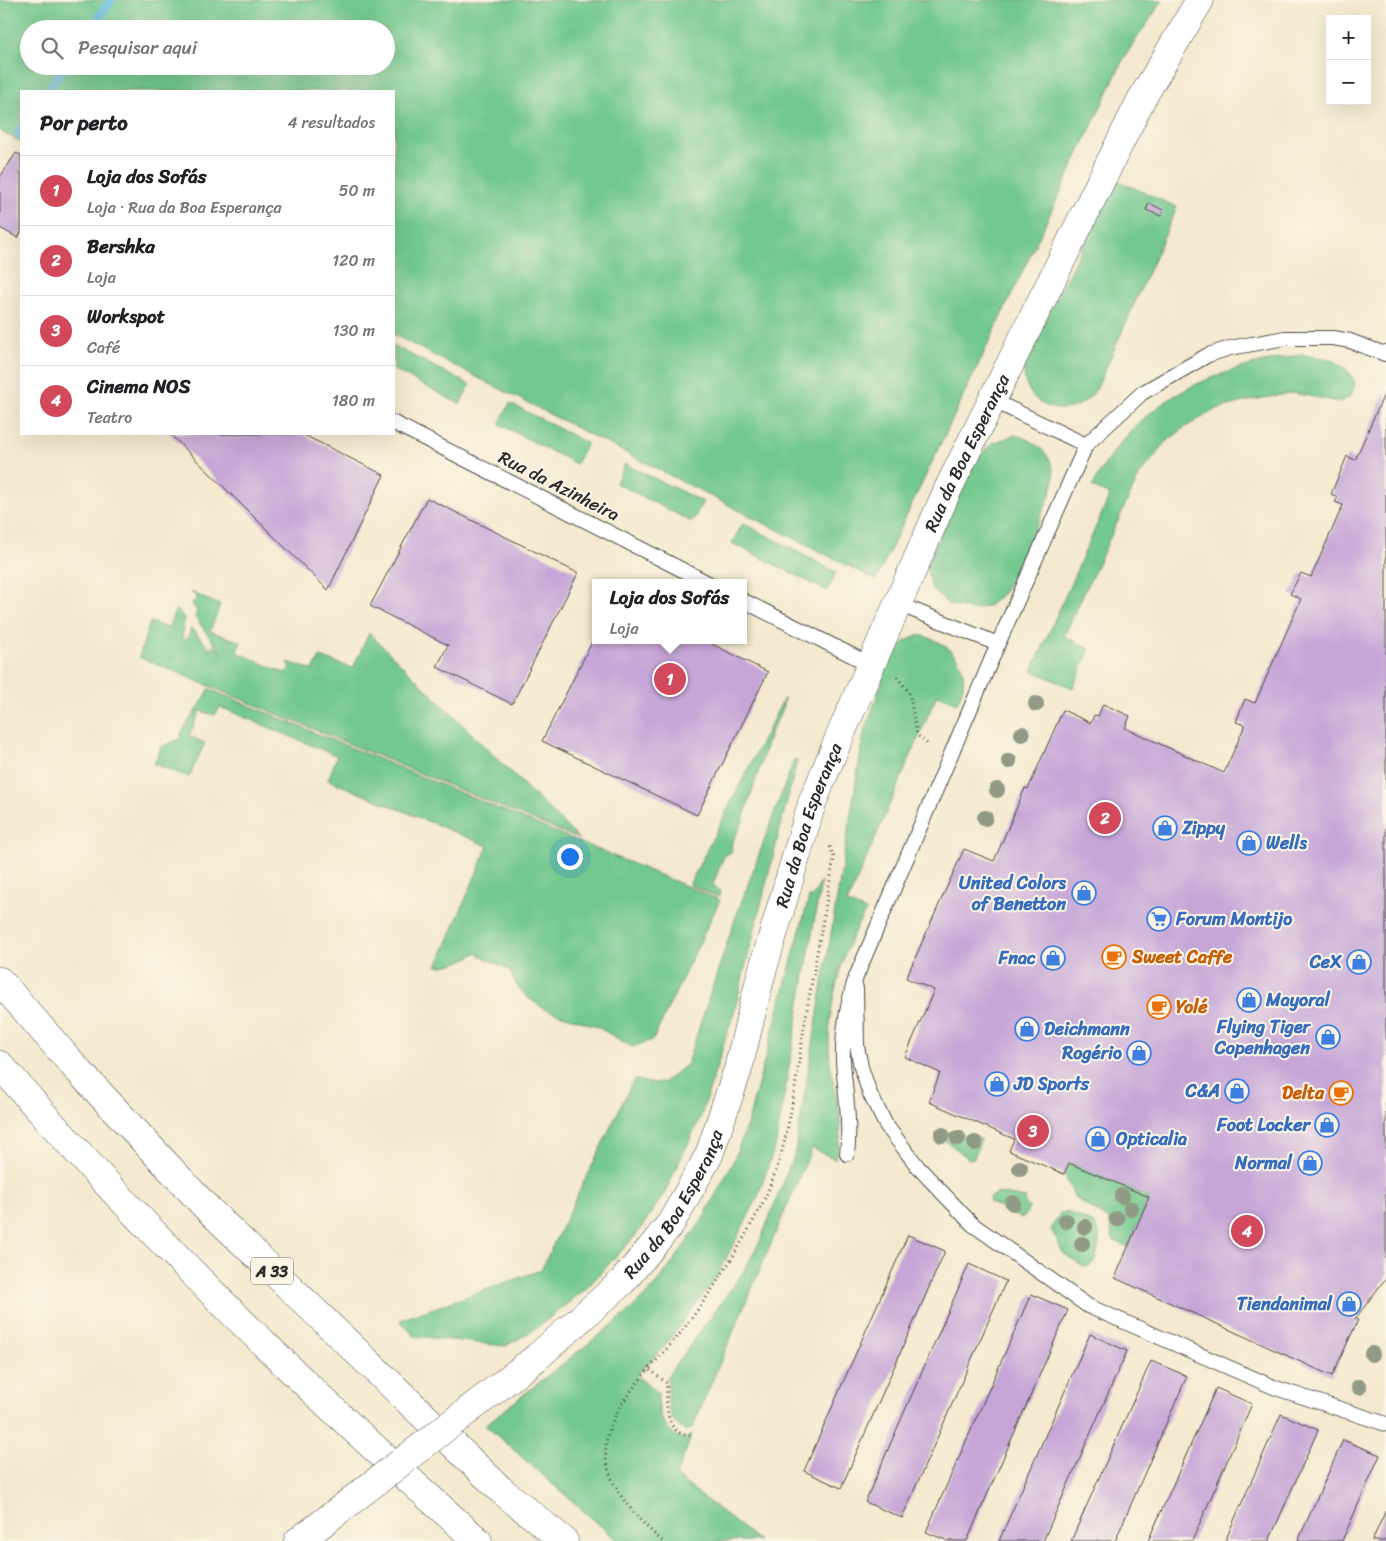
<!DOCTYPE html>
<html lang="pt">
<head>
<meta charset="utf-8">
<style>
  body { margin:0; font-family:Sriracha,sans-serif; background:#f2f2f2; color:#202124 }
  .controls { position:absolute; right:15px; top:15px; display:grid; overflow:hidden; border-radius:0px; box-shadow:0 5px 20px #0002 }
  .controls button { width:45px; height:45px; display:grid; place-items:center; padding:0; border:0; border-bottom:1px solid #e0e0e0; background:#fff; color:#202124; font:25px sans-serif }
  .you { position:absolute; left:569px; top:856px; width:18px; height:18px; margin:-12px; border:4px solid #fff; border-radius:50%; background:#1a73e8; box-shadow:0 0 0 8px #1a73e833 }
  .badge { display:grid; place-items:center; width:32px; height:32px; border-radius:50%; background:#d1495b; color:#fff; font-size:16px; font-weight:700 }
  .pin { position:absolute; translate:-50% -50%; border:2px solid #fff; box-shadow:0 1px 5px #0006 }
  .popup { position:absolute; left:592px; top:579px; width:155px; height:65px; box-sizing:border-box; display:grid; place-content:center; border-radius:0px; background:#fff; filter:drop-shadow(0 1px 4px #0005); font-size:16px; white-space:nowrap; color:#757577 }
  .popup b { font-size:19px; color:#202124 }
  .popup::after { content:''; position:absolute; left:50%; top:100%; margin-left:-10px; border:10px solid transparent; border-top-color:#fff }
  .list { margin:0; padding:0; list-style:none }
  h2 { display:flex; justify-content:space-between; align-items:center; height:65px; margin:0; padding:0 20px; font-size:21px }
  h2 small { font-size:16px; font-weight:400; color:#757577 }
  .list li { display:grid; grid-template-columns:32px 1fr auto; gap:15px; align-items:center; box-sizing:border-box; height:70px; padding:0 20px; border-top:1px solid #e0e0e0 }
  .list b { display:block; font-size:19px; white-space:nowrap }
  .list p { margin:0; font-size:16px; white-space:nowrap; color:#757577 }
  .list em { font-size:16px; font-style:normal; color:#757577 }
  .icon { flex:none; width:28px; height:28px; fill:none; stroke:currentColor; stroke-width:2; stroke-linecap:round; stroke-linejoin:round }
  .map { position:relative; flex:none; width:1386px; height:1541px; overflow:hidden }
  .search { position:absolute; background:#fff; box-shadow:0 5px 20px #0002; left:20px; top:20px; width:375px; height:55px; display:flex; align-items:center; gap:12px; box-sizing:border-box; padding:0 18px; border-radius:28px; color:#757577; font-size:19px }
  .panel { position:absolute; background:#fff; box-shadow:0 5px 20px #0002; left:20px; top:90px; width:375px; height:345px; border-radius:0px }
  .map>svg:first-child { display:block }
</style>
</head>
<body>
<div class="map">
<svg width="1386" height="1541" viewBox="0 0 1386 1541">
  <rect width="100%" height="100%" fill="#fcf5e5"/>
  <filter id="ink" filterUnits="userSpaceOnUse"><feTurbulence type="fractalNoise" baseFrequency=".02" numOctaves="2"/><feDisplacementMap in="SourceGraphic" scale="10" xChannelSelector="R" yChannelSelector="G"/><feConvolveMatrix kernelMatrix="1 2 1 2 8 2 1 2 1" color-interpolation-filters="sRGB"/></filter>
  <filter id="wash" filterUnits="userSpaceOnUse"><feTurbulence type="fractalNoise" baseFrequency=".0096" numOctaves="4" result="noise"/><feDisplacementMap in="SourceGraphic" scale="20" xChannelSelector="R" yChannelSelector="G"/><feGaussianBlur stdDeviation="1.12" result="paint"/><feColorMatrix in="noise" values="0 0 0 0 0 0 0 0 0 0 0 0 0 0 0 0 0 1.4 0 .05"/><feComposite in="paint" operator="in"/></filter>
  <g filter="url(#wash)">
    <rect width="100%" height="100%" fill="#f4e9ce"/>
    <path fill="#72c88d" stroke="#4e7a5c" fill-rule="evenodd" d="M 0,0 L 1163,0 L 1125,56 L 876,580 L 394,335 L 394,91 L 21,91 L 21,142 L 0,131 ZM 29,29 L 386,29 L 386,66 L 29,66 Z
      M 1116,180 L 1177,207 L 1097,388 C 1071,428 1016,407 1025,360 Z
      M 394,346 L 470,385 L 460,404 L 394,370 Z
      M 1301,355 C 1324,357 1347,359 1355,384 L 1351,396 L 1340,402 L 1293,393 L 1252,400 L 1216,409 L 1184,428 L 1166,442 L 1139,476 L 1064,636 L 1090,649 L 1073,688 L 1032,671 L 1110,495 L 1092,487 C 1137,399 1208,370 1301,355 Z
      M 510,403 L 587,443 L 576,464 L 499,424 Z
      M 1014,435 C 1034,439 1053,454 1054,476 C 1055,495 1015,570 1004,592 L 990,605 L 972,610 L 949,605 L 932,589 L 926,566 L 976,458 L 991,444 Z
      M 625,464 L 703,502 L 692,522 L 616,483 Z
      M 743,523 L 836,572 L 827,591 L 732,543 Z
      M 191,592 L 220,605 L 210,631 L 241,642 L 237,652 L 284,673 L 291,668 L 288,662 L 313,670 L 320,657 L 353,668 L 369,633 L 579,839 L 139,657 L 150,622 L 168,628 L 176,609 L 184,618 L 182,640 L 188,638 L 191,628 L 211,650 L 212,645 L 221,653 L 195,617 L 197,611 L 192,604 L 197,598 Z
      M 918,635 C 952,641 976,669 957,703 L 937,695 L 847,903 L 866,911 C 841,948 825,1016 830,1061 C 834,1094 848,1126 835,1159 L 812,1148 L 692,1428 L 687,1431 C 665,1422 669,1402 668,1381 L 666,1378 L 742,1274 L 761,1239 L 795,1152 L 864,734 L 883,679 L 879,676 C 884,655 898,644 918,635 Z
      M 209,689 L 720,900 L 653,1040 L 632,1047 L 596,1026 L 544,1009 L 527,997 L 517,986 L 509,970 L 476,953 C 464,960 452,967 437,966 L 488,846 L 328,780 L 337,756 L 220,707 L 215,715 L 200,711 L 189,736 L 205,743 L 189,777 L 154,764 L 161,747 L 179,739 C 187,720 201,707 209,689 Z
      M 784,698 L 782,711 L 771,731 L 742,823 L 731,845 L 732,851 L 724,856 L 713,884 L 720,891 L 719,897 L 689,885 Z
      M 794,760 L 797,761 L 734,1012 L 701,1116 L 664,1194 L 637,1234 L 586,1289 L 534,1330 L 506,1346 L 414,1336 L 400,1320 L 541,1270 L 634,1079 L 649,1083 L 664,1082 L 687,1064 L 734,922 Z
      M 821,882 L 776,1143 L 757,1199 L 717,1276 L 663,1348 L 636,1376 L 658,1392 C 657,1412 663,1433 684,1439 L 692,1435 L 676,1476 L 759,1541 L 618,1541 L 485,1425 L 626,1314 L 651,1290 L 668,1269 L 701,1222 L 732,1164 L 747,1125 L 809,897 L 812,897 Z
      M 939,1130 L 981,1139 L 974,1158 L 969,1159 L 937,1134 Z
      M 1069,1163 L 1149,1197 L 1128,1247 L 1113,1240 L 1109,1220 L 1075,1198 L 1064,1174 Z
      M 997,1193 L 1026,1198 L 1025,1203 L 1029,1208 L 1025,1216 L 1021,1218 L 990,1203 L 989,1198 Z
      M 1066,1212 C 1088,1221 1104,1221 1098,1249 C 1096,1256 1096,1262 1089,1266 L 1082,1266 L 1063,1253 L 1051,1229 L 1060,1213 Z"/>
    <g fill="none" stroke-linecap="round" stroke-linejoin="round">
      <path stroke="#61b9de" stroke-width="9" d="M 91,29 L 111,0
        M 48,91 L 65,66
        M 18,134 L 21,129"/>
    </g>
    <g id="blocks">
      <path fill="#c5a6d7" d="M 16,153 L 21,155 L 21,232 L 18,238 L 0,228 L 0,177 Z
        M 1149,203 L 1163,210 L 1161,216 L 1146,210 Z
        M 1386,390 L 1386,1278 L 1355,1319 L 1358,1320 L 1332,1376 L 1115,1278 L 1149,1197 L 1069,1163 L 1064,1174 L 1009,1151 L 1014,1139 L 929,1102 L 940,1073 L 905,1057 L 934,990 L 906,978 L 964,849 L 994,861 L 1025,788 L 1028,789 L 1063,710 L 1091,723 L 1094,715 L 1098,716 L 1103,704 L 1130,716 L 1125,728 L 1224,773 L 1245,725 L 1236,722 L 1245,699 L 1255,703 L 1301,599 L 1290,594 L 1301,573 L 1311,577 L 1343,505 L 1335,502 L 1338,497 L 1331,494 L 1347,456 L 1355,460 Z
        M 170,434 L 302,434 L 384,475 L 328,590 Z
        M 427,498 L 578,573 L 512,704 L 437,667 L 448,645 L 370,606 Z
        M 596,634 L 596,640 L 704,640 L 768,672 L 697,815 L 542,741 Z
        M 908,1235 L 945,1251 L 841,1488 L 804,1471 Z
        M 969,1264 L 1006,1281 L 902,1518 L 865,1502 Z
        M 1031,1294 L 1068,1310 L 967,1541 L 948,1541 L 926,1532 Z
        M 1090,1334 L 1127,1351 L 1043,1541 L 999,1541 Z
        M 1151,1361 L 1187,1376 L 1115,1541 L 1071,1541 Z
        M 1216,1388 L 1252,1404 L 1192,1541 L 1148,1541 Z
        M 1281,1414 L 1318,1430 L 1269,1541 L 1225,1541 Z
        M 1343,1440 L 1380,1455 L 1342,1541 L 1298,1541 Z
        M 1386,1510 L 1386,1541 L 1372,1541 Z"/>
    </g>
  </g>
  <g filter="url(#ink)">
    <use href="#blocks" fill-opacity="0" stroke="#494843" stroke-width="1"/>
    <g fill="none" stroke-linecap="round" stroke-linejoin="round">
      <g stroke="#494843" stroke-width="16">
        <path id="service" d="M 992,400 L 1086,445
          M 394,423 L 708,583
          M 744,601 L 871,665
          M 898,604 L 998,644
          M 856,988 L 857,1046 L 861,1067 L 870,1094 L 886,1125 L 918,1167 L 972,1224 L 1088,1306 L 1276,1388 L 1386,1424
          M 847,1154 C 851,1123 845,1093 843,1061 C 842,1032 847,1005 856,977 L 998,644 L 1086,445 L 1142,393 L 1208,355 L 1230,348 L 1285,338 L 1333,338 L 1350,341 L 1385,354 L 1386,352"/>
      </g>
      <g stroke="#494843" stroke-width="29">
        <g id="tertiary">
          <path id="s1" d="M 536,1358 L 622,1282 L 650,1249 L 671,1223 L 709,1155 L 738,1069 L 761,975 L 812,803 L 842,731 L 948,489 L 1141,100 L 1200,0"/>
          <path d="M 298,1541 L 316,1528"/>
        </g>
      </g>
      <g stroke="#494843" stroke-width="29">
        <path id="motorway" d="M 0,981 L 74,1066 L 205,1206 L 501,1490 L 564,1541
          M 0,1065 C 147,1235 309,1393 478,1541"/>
      </g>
      <path stroke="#494843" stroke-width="3" stroke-dasharray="1 4" stroke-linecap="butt" d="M 897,677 L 909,692 L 917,735 L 930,746
        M 650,1370 L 667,1383 C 666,1402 664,1437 692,1435
        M 662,1541 C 634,1516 598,1478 607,1438 C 616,1397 660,1360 685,1327 C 714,1289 740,1247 762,1204 C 790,1148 795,1083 805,1022 C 814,967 825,912 834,857 L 829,844"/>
      <use href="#service" stroke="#fff" stroke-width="14"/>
      <use href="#tertiary" stroke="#fff" stroke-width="28"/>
      <use href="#motorway" stroke="#fff" stroke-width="28"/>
      <g stroke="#494843" stroke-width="29" stroke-linecap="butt">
        <path id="tertiary-bridge" d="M 316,1528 L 536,1358"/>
      </g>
      <use href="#tertiary-bridge" stroke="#fff" stroke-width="28"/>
    </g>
    <g fill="#919a84">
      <circle cx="1036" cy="704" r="8"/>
      <circle cx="1022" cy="734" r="8"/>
      <circle cx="1009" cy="761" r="8"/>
      <circle cx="997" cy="790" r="8"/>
      <circle cx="985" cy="818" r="8"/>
      <circle cx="942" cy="1135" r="8"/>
      <circle cx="958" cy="1138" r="8"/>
      <circle cx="975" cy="1143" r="8"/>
      <circle cx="1020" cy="1168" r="8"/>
      <circle cx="1122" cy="1196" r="8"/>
      <circle cx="1013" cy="1203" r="8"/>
      <circle cx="1131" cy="1209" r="8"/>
      <circle cx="1117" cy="1219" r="8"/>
      <circle cx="1066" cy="1221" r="8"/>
      <circle cx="1085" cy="1227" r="8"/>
      <circle cx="1082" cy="1244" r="8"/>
      <circle cx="1372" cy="1354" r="8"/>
      <circle cx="1359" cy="1387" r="8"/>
    </g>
  </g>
  <defs>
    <g id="shop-ring" transform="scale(1.25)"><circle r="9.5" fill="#fcf5e5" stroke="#3f7fe0" stroke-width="1.5"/><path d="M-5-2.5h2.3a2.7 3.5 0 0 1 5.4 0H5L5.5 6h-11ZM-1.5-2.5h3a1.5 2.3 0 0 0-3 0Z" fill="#3f7fe0"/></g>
    <g id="supermarket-ring" transform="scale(1.25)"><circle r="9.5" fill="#fcf5e5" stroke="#3f7fe0" stroke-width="1.5"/><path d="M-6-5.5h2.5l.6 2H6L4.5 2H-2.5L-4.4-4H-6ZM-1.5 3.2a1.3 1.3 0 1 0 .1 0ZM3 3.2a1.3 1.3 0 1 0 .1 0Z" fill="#3f7fe0"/></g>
    <g id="cafe-ring" transform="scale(1.25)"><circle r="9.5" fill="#fcf5e5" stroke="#e8710a" stroke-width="1.5"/><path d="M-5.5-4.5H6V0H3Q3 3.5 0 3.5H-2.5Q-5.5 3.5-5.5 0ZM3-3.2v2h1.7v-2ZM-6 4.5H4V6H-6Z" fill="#e8710a"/></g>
  </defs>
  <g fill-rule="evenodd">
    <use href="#shop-ring" x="1165" y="828"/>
    <use href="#shop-ring" x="1249" y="843"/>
    <use href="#shop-ring" x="1084" y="893"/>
    <use href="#supermarket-ring" x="1159" y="919"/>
    <use href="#cafe-ring" x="1114" y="957"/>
    <use href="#shop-ring" x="1053" y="958"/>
    <use href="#shop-ring" x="1359" y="962"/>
    <use href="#shop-ring" x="1249" y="1000"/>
    <use href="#cafe-ring" x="1159" y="1007"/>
    <use href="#shop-ring" x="1027" y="1029"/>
    <use href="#shop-ring" x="1328" y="1037"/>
    <use href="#shop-ring" x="1139" y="1053"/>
    <use href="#shop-ring" x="997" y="1084"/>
    <use href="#shop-ring" x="1237" y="1091"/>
    <use href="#cafe-ring" x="1341" y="1093"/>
    <use href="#shop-ring" x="1327" y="1125"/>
    <use href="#shop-ring" x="1098" y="1139"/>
    <use href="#shop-ring" x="1310" y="1163"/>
    <use href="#shop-ring" x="1349" y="1304"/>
  </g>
  <g text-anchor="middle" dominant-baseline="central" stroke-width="4" stroke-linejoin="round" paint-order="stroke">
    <rect fill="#fcf5e5" stroke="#6a6863" stroke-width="1" x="251" y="1257.5" width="42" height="27" rx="4"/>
    <g font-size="16" font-weight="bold" fill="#2b2b2b">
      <text x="272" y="1271">A 33</text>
    </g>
    <g font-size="18" fill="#2b2b2b" stroke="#fcf5e5">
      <text stroke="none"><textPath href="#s1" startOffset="1019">Rua da Boa Esperança</textPath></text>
      <text transform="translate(559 486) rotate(27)">Rua da Azinheira</text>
      <text stroke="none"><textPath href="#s1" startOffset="614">Rua da Boa Esperança</textPath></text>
      <text stroke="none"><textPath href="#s1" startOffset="209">Rua da Boa Esperança</textPath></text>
    </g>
    <g font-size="18" font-weight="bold" fill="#366cbe" stroke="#fcf5e5" text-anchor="end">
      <text x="1182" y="828" text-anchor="start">Zippy</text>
      <text x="1266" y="843" text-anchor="start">Wells</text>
      <text x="1066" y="883">United Colors<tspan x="1066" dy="21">of Benetton</tspan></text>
      <text x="1176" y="919" text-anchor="start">Forum Montijo</text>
      <text x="1036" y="958">Fnac</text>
      <text x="1342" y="962">CeX</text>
      <text x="1266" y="1000" text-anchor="start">Mayoral</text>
      <text x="1310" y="1027">Flying Tiger<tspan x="1310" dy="21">Copenhagen</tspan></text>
      <text x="1044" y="1029" text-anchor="start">Deichmann</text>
      <text x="1122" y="1053">Rogério</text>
      <text x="1014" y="1084" text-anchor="start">JD Sports</text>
      <text x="1220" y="1091">C&amp;A</text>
      <text x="1310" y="1125">Foot Locker</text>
      <text x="1116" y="1139" text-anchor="start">Opticalia</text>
      <text x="1292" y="1163">Normal</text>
      <text x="1332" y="1304">Tiendanimal</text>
    </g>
    <g font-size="18" font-weight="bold" fill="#c56008" stroke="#fcf5e5" text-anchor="start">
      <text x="1132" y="957">Sweet Caffe</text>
      <text x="1176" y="1007">Yolé</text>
      <text x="1324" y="1093" text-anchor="end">Delta</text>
    </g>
  </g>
</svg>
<div class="controls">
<button>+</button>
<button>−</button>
</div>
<div class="you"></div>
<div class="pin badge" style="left:670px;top:679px">1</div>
<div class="popup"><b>Loja dos Sofás</b>Loja</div>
<div class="pin badge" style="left:1105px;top:818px">2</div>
<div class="pin badge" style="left:1033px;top:1131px">3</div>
<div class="pin badge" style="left:1247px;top:1231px">4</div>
<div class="search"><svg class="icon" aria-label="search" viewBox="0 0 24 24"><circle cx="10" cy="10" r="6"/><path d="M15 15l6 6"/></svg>Pesquisar aqui</div>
<section class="panel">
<h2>Por perto<small>4 resultados</small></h2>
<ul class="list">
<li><span class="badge">1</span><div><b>Loja dos Sofás</b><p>Loja · Rua da Boa Esperança</p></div><em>50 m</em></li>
<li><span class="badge">2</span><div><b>Bershka</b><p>Loja</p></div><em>120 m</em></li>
<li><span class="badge">3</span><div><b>Workspot</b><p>Café</p></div><em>130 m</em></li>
<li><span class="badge">4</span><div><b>Cinema NOS</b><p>Teatro</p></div><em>180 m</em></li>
</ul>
</section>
</div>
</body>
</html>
